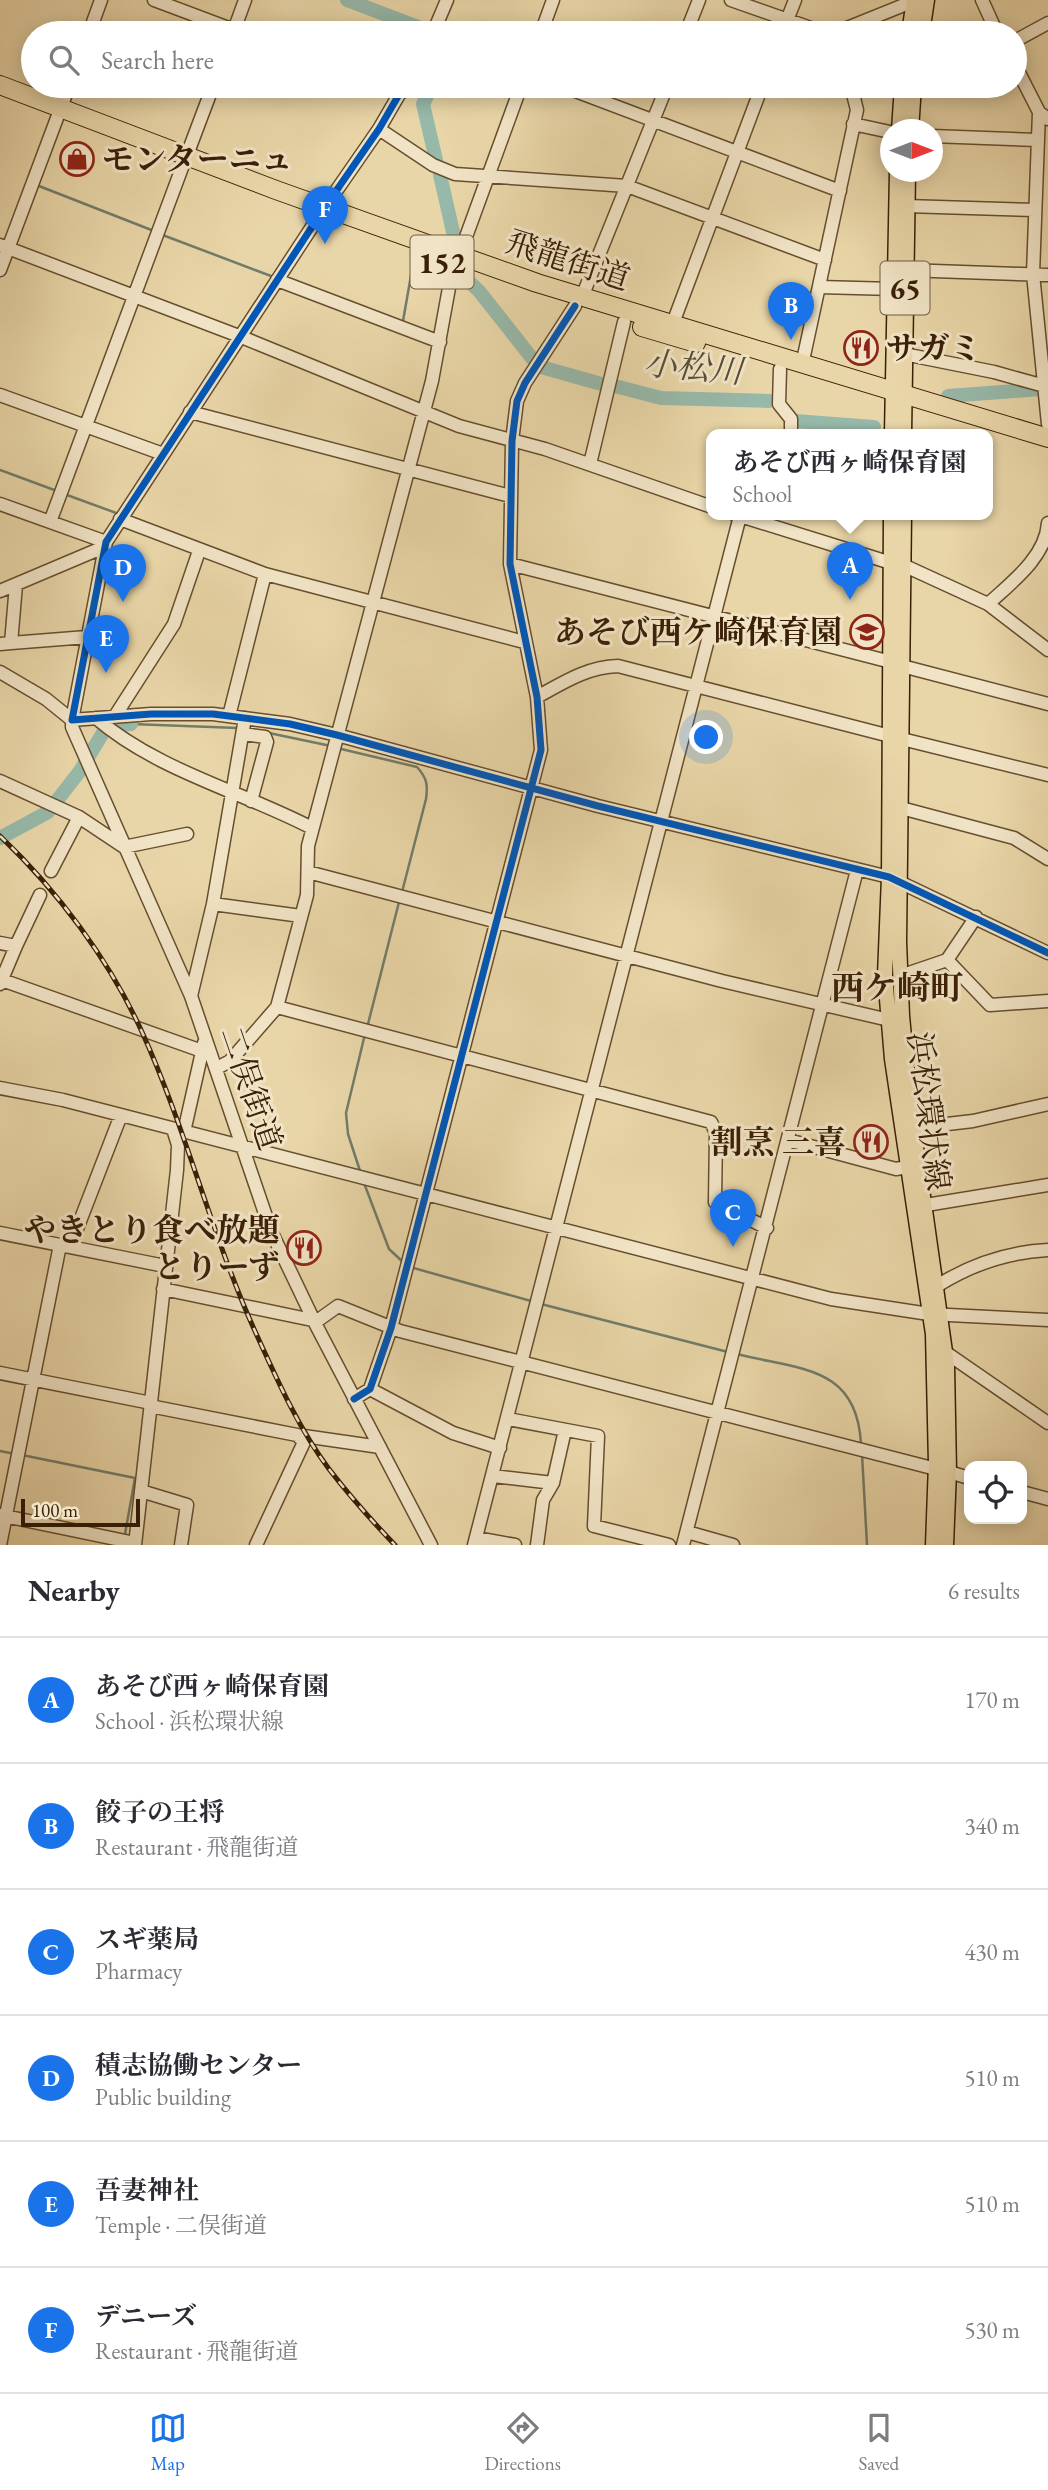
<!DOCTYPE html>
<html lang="en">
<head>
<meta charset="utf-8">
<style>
  body { margin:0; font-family:"EB Garamond","Noto Serif JP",serif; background:#f7f7f7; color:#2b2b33 }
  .controls { position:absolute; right:21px; bottom:21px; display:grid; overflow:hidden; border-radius:14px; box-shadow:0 4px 18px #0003 }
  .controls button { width:63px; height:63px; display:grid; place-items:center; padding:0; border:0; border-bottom:2px solid #e1e1e2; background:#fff; color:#2b2b33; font:35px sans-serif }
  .compass { position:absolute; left:880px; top:119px; width:63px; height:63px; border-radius:50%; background:#fff; box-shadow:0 4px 18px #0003; rotate:90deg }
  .scale { position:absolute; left:21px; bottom:18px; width:119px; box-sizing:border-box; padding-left:7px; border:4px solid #3a2007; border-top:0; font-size:19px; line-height:24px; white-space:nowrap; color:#3a2007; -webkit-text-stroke:5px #f1e4c6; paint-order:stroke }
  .you { position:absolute; left:707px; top:738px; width:24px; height:24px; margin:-18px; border:5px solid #fff; border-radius:50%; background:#1a73e8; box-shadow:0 0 0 10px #1a73e833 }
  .badge { display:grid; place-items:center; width:46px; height:46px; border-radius:50%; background:#1a73e8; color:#fff; font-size:23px; font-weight:700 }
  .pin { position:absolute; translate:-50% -58px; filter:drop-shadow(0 2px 4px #0008) }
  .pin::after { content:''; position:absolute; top:37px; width:24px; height:21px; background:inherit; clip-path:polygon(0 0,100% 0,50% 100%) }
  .popup { position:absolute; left:706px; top:429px; width:287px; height:91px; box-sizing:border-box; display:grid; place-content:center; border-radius:14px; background:#fff; filter:drop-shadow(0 2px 5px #0005); font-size:23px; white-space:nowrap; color:#7c7c81 }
  .popup b { font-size:26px; color:#2b2b33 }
  .popup::after { content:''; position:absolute; left:50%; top:100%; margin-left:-14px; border:14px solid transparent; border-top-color:#fff }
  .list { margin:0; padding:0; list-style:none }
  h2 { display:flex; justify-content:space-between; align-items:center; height:91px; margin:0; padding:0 28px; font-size:30px }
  h2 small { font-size:23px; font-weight:400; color:#7c7c81 }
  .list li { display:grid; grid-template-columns:46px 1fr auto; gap:21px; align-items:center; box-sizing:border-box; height:126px; padding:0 28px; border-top:2px solid #e1e1e2 }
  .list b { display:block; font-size:26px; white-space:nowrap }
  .list p { margin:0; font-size:23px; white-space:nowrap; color:#7c7c81 }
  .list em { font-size:23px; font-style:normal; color:#7c7c81 }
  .icon { flex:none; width:38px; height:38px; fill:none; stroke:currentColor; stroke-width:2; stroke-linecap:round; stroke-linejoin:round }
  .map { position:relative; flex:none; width:1048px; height:1545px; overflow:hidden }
  .search { position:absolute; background:#fff; box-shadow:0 4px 18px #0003; left:21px; right:21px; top:21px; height:77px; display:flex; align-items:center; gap:18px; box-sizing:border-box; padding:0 24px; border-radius:38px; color:#7c7c81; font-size:26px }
  .sheet { height:847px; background:#fff }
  nav { display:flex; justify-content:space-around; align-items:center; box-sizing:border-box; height:98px; border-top:2px solid #e1e1e2; background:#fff; font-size:19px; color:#7c7c81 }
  nav a { display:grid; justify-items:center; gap:4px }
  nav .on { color:#1a73e8 }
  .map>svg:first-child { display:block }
</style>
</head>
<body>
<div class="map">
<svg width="1048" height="1545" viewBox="0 0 1048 1545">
  <rect width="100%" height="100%" fill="#e9d6a8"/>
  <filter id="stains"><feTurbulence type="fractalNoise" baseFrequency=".00286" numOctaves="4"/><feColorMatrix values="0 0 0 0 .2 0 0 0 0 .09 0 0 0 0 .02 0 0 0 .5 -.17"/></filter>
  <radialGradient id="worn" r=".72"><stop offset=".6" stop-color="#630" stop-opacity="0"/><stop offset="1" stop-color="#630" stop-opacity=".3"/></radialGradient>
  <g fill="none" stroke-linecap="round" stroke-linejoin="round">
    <path stroke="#727c69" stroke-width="2.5" d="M 39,186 L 154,231
      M 160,234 L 271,276
      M 403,321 L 413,264 L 446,275
      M 0,470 L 57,491
      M 67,495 L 119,514
      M 131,724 L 238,728
      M 269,733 L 331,746
      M 337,748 L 417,767 C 427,778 428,785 426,799 L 402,892
      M 367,1028 L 399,902
      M 361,1174 L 348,1134 L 346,1113 L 365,1034
      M 364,1183 L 389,1249 L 404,1263
      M 410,1267 L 531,1301
      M 541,1304 L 728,1352
      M 737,1354 C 799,1370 857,1365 861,1444
      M 0,1451 L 15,1454
      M 862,1454 L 867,1545
      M 22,1455 L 135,1478 L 125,1534"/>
    <path stroke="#97b9aa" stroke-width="14" d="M 347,0 L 426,30 L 426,33
      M 432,86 L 423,104 L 436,160
      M 440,175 L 456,245
      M 462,275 L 479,291 L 535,362
      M 541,367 L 605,385
      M 611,385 L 661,398 L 769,401
      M 948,396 L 1041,389
      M 795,421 L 874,427
      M 0,838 L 48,812 L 80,771 L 107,726 L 131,724"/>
    <g stroke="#664e2f" stroke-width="15">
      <path id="minor" d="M 154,0 L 242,33
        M 731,0 L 825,33 L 837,32 L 914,1
        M 982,0 L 997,33
        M 89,33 L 101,0
        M 233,33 L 245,0
        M 433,33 L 447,0
        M 541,33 L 553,0
        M 686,33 L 699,0
        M 782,33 L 795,0
        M 1015,41 L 1048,23
        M 1015,65 L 1039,112 L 1048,119
        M 383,86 L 401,93
        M 404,86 L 379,129 L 325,207 L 106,542 L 72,720 L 151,714 L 213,714 L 290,724 L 337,735 L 598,806 L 889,877 L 1048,953
        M 562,86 L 840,191
        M 1039,112 L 1033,274 L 1048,424
        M 853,124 L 890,132
        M 379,129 L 433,165 L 455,174 L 627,186 L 825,260
        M 932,136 L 1037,140
        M 187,155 L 213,86
        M 906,206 L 1035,210
        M 0,245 L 239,336 L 459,426 L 545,449 L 712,507
        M 459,256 L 521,86
        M 0,270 L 69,86
        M 906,270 L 1048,275
        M 277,280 L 440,342
        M 819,287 L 894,289
        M 582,297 L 667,86
        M 673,323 L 762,86
        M 904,354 L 994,372 L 1048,387
        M 802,365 L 857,110 L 851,86
        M 780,369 L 779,404 L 791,419 L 791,434
        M 0,395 L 163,454
        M 190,412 L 510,496
        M 590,464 L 624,322
        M 0,504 L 106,542
        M 734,514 L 891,563
        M 120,519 L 265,574 L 524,642
        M 50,522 L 183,165
        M 510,564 L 891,662
        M 903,565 L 988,604 L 1048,650
        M 0,591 L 104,547
        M 988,604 C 1011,583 1046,557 1048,523
        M 11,643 L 87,637
        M 0,644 L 11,643 L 16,585
        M 902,666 L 1048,704
        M 0,672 L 46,699 L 72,720 L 72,727 L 191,996 L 271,1231 L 316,1325 L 431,1545
        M 537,697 C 564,682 587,667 618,666 L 890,736
        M 115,716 L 174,624 L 199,551
        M 229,716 L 265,574
        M 96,718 C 158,771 241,791 312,828
        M 243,734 L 265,737 L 267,742 L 251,801
        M 902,739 L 1048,775
        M 0,781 L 79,817 L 124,847 L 187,834
        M 901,808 L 1014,838 L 1048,859
        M 51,871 L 79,817
        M 308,872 L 722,981 L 889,1020
        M 213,904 L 301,916
        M 0,943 L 16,946 L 0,984
        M 16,946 L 40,895
        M 947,960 L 990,1005 L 1048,1001
        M 900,976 L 947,960 L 976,917
        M 2,980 L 202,1051
        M 191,996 L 213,904 L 245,718
        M 277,1007 L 711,1122 L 716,1133 L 715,1202 L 767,1228
        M 217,1068 L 230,1061 L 277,1007 L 307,895 L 308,846 L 432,381 L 453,266
        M 0,1088 L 63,1100 L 831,1299 L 929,1314 L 1048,1320
        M 913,1128 L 973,1121 L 1048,1104
        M 184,1132 L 204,1043
        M 788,1140 L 896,1169 L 907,1167
        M 926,1205 L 1048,1185
        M 0,1233 L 165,1266
        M 70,1247 L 121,1115
        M 937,1286 C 970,1265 1009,1252 1048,1250
        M 163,1289 L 317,1321 L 338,1306 L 400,1331 L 936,1469
        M 945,1352 L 1048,1423
        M 0,1373 L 151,1403
        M 370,1389 L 453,1433 L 500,1448
        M 354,1399 L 370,1389 L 391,1328 L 541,750 L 537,697 L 510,564 L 512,441 L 517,401 L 525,383 L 575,306
        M 150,1406 L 297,1435 L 304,1442 L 256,1545
        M 508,1419 L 598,1436 L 594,1526 L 669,1545
        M 297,1435 L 380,1447
        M 949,1472 L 969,1478
        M 493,1476 L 553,1483
        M 141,1491 L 187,1505 L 181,1545
        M 1022,1492 L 1048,1499
        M 0,1515 L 135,1543
        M 687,1532 L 733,1545
        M 476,1538 L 515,1545
        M 0,1545 L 60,1245
        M 135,1545 L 177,1170 L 178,1145 L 173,1129
        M 474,1545 L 740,516
        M 537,1545 L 543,1500 L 553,1483 L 565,1430
        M 683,1545 L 857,870"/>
    </g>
    <g stroke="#3a2007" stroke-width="17">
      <path id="major" d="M 909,33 L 914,0
        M 922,33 L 927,0
        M 899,130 L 902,86
        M 911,130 L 914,86
        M 892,434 L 897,172
        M 904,434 L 908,172
        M 891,514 L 889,877 L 885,975 L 892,1059 L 933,1334 L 936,1464 L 933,1545
        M 904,514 L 899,942 L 902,1016 L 911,1111 L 947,1366 L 949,1472 L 946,1545"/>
    </g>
    <g stroke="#3a2007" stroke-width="20">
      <path id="highway" d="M 0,85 L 276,190 L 537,283 L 1048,438
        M 642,327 L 696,343"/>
    </g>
    <use href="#minor" stroke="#f1e4c6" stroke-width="12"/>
    <use href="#major" stroke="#e9d6a8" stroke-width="14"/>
    <use href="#highway" stroke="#e9d6a8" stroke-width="18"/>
    <g stroke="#3a2007" stroke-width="5">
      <path id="rail" d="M 0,836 C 57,890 110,961 142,1032 C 186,1129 211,1233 254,1329 C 275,1375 298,1428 329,1469 C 349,1495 372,1521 395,1545"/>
    </g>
    <use href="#rail" stroke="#f1e4c6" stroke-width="2.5" stroke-dasharray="8" stroke-linecap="butt"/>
    <g stroke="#f1e4c6" stroke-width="11">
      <path id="cycleway" d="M 404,86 L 379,129 L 325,207 L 106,542 L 72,720 L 151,714 L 213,714 L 290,724 L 337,735 L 598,806 L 889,877 L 1048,953
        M 354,1399 L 370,1389 L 391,1328 L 541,750 L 537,697 L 510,564 L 512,441 L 517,401 L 525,383 L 575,306"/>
    </g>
    <use href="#cycleway" stroke="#0057b8" stroke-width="7"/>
  </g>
  <defs>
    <g id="shop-ring" transform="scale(1.75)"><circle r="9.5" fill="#f1e4c6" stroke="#8f2418" stroke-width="1.5"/><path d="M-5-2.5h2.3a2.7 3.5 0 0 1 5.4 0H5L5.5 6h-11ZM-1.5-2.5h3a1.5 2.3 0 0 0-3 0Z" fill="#8f2418"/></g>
    <g id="restaurant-ring" transform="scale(1.75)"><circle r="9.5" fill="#f1e4c6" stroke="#8f2418" stroke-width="1.5"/><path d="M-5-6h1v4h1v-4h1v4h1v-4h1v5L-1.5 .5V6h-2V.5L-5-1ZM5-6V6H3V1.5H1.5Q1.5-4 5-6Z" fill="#8f2418"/></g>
    <g id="school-ring" transform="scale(1.75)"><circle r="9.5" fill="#f1e4c6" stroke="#8f2418" stroke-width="1.5"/><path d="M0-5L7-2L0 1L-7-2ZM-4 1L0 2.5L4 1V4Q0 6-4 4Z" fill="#8f2418"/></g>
  </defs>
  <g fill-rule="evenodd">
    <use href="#shop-ring" x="77" y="159"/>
    <use href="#restaurant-ring" x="861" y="348"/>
    <use href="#school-ring" x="867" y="632"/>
    <use href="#restaurant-ring" x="871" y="1142"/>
    <use href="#restaurant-ring" x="304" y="1248"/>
  </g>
  <g text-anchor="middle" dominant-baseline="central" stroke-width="6" stroke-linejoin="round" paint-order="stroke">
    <g fill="#f1e4c6" stroke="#715b40" stroke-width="2">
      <rect x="410.5" y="235.5" width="63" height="53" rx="5"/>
      <rect x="880.5" y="261.5" width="49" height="53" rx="5"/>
    </g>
    <g font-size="30" font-weight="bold" fill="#3a2007">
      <text x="442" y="262">152</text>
      <text x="905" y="288">65</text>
    </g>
    <g font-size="32" font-weight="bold" fill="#3a2007" stroke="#f1e4c6" text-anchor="end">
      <text x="102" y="159" text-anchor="start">モンターニュ</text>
      <text x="886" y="348" text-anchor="start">サガミ</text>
      <text x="842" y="632">あそび西ケ崎保育園</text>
      <text x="846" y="1142">割烹 三喜</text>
      <text x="280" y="1230">やきとり食べ放題<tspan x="280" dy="37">とりーず</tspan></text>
    </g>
    <g font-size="32" fill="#3a2007" stroke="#f1e4c6">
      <text transform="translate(568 260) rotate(18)">飛龍街道</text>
      <text transform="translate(251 1088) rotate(71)">二俣街道</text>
      <text transform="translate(929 1111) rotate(83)">浜松環状線</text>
    </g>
    <g font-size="33" font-style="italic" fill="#564e38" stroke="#f1e4c6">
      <text transform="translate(693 367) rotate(5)">小松川</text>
    </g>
    <g font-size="33" font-weight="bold" fill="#3a2007" stroke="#f1e4c6">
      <text x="897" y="987">西ケ崎町</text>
    </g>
  </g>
  <rect width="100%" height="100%" filter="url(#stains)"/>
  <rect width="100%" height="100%" fill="url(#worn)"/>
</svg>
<div class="controls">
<button><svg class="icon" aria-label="locate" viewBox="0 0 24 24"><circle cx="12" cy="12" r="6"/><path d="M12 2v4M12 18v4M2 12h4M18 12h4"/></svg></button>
</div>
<svg class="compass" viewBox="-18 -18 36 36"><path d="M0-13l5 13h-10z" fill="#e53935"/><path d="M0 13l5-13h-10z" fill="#7c7c81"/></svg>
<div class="scale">100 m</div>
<div class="you"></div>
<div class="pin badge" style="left:850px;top:600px">A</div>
<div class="popup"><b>あそび西ヶ崎保育園</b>School</div>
<div class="pin badge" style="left:791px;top:340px">B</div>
<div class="pin badge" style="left:733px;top:1247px">C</div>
<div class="pin badge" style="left:123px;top:602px">D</div>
<div class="pin badge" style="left:106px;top:673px">E</div>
<div class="pin badge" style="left:325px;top:244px">F</div>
<div class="search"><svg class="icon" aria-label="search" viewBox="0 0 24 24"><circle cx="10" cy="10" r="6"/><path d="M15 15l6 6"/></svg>Search here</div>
</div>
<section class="sheet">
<h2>Nearby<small>6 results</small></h2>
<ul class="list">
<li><span class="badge">A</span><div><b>あそび西ヶ崎保育園</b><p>School · 浜松環状線</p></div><em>170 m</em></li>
<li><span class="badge">B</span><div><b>餃子の王将</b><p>Restaurant · 飛龍街道</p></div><em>340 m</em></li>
<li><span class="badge">C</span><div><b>スギ薬局</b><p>Pharmacy</p></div><em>430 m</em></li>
<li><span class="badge">D</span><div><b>積志協働センター</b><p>Public building</p></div><em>510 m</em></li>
<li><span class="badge">E</span><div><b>吾妻神社</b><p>Temple · 二俣街道</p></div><em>510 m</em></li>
<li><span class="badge">F</span><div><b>デニーズ</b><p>Restaurant · 飛龍街道</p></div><em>530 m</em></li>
</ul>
</section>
<nav>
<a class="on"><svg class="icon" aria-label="map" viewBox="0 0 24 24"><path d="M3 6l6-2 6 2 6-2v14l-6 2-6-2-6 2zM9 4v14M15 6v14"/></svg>Map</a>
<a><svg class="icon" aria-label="directions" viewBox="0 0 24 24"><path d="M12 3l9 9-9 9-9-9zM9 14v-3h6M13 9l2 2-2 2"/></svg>Directions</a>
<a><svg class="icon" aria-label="saved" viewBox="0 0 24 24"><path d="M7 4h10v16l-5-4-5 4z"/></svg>Saved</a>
</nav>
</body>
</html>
